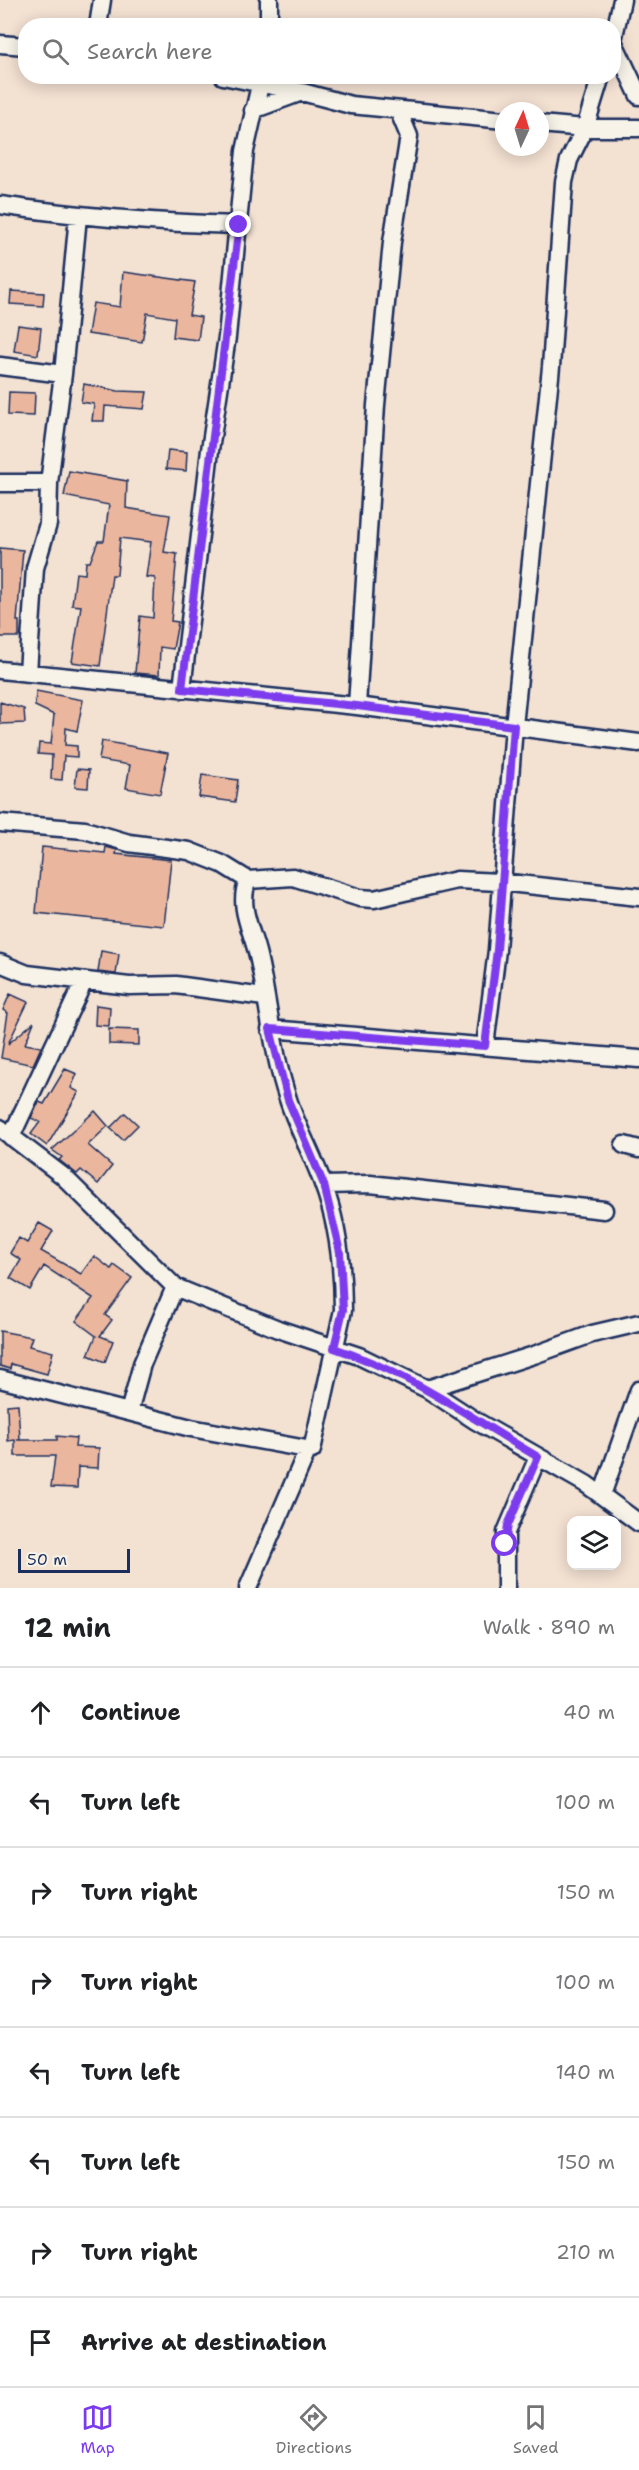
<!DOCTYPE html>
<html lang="en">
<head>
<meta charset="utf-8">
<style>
  body { margin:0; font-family:"Shantell Sans",sans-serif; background:#f6f6f6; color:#202124 }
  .controls { position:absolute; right:18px; bottom:18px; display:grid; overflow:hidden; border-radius:12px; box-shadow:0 3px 15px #0003 }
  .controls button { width:54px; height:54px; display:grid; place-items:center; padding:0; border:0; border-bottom:2px solid #e0e0e0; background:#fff; color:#202124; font:30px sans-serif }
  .compass { position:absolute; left:495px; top:102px; width:54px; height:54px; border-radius:50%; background:#fff; box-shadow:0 3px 15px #0003; rotate:4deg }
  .scale { position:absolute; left:18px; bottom:15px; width:112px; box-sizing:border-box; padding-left:6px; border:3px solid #1b2f5e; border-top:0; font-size:16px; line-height:21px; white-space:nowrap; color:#1b2f5e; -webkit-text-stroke:4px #f7f3e8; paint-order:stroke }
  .stop { position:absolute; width:18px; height:18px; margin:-14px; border:4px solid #7c3aed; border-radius:50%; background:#fff }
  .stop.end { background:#7c3aed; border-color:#fff; box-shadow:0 2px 6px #0008 }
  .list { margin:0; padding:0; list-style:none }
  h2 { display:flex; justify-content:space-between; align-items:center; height:78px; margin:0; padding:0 24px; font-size:26px }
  h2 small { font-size:20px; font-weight:400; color:#757577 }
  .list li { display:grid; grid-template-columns:39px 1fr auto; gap:18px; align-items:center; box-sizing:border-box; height:90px; padding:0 24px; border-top:2px solid #e0e0e0 }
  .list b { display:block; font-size:22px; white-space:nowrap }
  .list em { font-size:20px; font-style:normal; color:#757577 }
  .icon { flex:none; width:33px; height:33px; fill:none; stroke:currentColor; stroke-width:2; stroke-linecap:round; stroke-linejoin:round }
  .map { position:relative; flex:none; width:639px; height:1588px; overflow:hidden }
  .search { position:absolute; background:#fff; box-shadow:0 3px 15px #0003; left:18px; right:18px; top:18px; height:66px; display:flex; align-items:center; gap:15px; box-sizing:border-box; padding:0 21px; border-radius:24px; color:#757577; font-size:22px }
  .sheet { height:798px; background:#fff }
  nav { display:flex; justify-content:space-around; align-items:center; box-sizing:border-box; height:84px; border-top:2px solid #e0e0e0; background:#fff; font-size:16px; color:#757577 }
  nav a { display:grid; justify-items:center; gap:3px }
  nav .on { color:#7c3aed }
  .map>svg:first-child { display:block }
</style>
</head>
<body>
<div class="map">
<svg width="639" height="1588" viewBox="0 0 639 1588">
  <rect width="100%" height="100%" fill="#f3e1d2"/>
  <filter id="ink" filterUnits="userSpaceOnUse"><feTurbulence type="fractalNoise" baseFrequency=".0167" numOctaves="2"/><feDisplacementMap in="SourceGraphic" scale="12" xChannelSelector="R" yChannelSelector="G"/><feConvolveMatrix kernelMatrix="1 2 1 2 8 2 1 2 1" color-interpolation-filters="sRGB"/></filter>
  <g filter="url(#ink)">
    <path fill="#ebb69e" stroke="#1b2f5e" stroke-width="1.5" d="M 123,272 L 195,282 L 189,315 L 201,317 L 198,340 L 173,337 L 175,318 L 147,313 L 142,342 L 88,334 L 93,303 L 120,307 Z
      M 11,291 L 44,293 L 43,306 L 10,304 Z
      M 18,325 L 41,328 L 38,355 L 14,351 Z
      M 84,384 L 118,391 L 147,392 L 144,409 L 105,406 L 104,421 L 92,421 L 94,404 L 81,402 Z
      M 9,392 L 35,393 L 34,416 L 8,415 Z
      M 168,450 L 187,452 L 186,471 L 166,469 Z
      M 69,471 L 127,481 L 126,508 L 170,515 L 164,552 L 177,554 L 171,621 L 178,622 L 173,649 L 160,647 L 159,675 L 135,673 L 140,616 L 153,618 L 155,578 L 146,577 L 151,542 L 120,538 L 117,575 L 112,575 L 100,666 L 72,662 L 81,606 L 72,605 L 76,573 L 85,574 L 86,562 L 90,562 L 98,541 L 104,541 L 109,505 L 64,496 Z
      M 0,548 L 23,550 L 17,621 L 19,621 L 19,637 L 0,637 Z
      M 36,691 L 83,700 L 77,731 L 66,728 L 65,745 L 77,746 L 77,757 L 64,756 L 62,780 L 51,779 L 52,755 L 38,754 L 39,743 L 51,744 L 54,715 L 35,706 Z
      M 0,702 L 24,709 L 25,723 L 0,724 Z
      M 102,741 L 168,753 L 160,794 L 126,788 L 130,765 L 99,760 Z
      M 77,769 L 89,770 L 88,788 L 75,787 Z
      M 202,775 L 238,780 L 235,802 L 199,797 Z
      M 42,847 L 105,853 L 106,847 L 117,850 L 116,854 L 171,860 L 164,926 L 36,913 Z
      M 101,951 L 119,954 L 116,974 L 98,972 Z
      M 10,994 L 28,1002 L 8,1044 L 34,1022 L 25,1044 L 41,1047 L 33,1065 L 1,1058 L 8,1013 L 3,1010 Z
      M 96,1005 L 110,1007 L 109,1026 L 95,1025 Z
      M 109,1029 L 139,1030 L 139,1045 L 109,1044 Z
      M 65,1069 L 77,1074 L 71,1088 L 79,1092 L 47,1146 L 31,1134 L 40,1122 L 31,1118 L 39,1102 L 44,1104 Z
      M 95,1111 L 108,1126 L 88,1145 L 112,1166 L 98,1184 L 81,1170 L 77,1174 L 59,1160 L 62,1157 L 52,1150 Z
      M 125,1113 L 138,1125 L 123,1140 L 110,1128 Z
      M 39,1223 L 53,1231 L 41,1251 L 81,1274 L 94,1256 L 111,1269 L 114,1265 L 132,1278 L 105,1315 L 112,1320 L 100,1336 L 113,1341 L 105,1362 L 88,1355 L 96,1336 L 76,1321 L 93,1298 L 44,1266 L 30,1290 L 10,1278 L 21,1260 L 10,1253 L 19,1238 L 27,1243 Z
      M 0,1331 L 32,1337 L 29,1346 L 53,1352 L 47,1374 L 11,1364 L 10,1369 L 0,1366 Z
      M 18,1404 L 20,1440 L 17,1440 L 57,1440 L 57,1436 L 76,1438 L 75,1447 L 99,1448 L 98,1468 L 78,1467 L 77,1488 L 51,1487 L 55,1456 L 15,1456 L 15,1440 L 8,1441 L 7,1405 Z"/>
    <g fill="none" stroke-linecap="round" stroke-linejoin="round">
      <g stroke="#1b2f5e" stroke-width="21">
        <path id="minor" d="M 98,26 L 102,0
          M 269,26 L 269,0
          M 614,36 L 622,0
          M 614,43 L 639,96
          M 0,44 L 26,46
          M 223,76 L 302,92 L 351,105 L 504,120
          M 253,110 L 302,92
          M 540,124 L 585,128 L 639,128
          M 0,205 C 80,217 159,223 239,225
          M 0,366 L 63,374
          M 0,483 L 49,483
          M 0,670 L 357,706 L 639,743
          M 28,672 L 35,568 L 48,524 L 49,483 L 63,374 L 78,216
          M 182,689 L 210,450 L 227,337 L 245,151 L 262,76
          M 357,706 L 376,405 L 392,242 L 409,136 L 399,112
          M 0,823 L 85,830 L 129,843 L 189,851 L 222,864 L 248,880 L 293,877 L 360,898 L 374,899 L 457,880 L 500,882 L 639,897
          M 0,963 L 27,974 L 129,986 L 176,985 L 264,997
          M 270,1029 L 639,1059
          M 485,1046 L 497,950 L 514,726 L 551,367 L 564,182 L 569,160 L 585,128 L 601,76
          M 0,1128 L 63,1176 L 175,1287 L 278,1329 L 359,1356 L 427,1389 L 476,1421 L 586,1484 L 639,1523
          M 11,1137 L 84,981
          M 624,1145 L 639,1149
          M 324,1185 L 370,1184 L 604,1210
          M 0,1379 L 191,1428 L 312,1450
          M 427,1389 L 534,1355 L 592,1334 L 639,1323
          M 129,1412 L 142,1364 L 175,1287
          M 602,1495 L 639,1390
          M 248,1588 L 308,1449 L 312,1450 L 343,1310 C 343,1268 338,1224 323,1184 C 313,1155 297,1128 288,1099 C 272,1052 269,1003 258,956 C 252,930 237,906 248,880
          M 506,1588 L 506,1532 L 538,1457"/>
      </g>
      <use href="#minor" stroke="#f7f3e8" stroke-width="16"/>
    </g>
  </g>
  <g fill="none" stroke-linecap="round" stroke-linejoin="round" filter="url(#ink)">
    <path stroke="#7c3aed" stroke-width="8" d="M 239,225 L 182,689 L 357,706 L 514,726 L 497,950 L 485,1046 L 270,1029 L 288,1100 L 324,1185 L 340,1252 L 343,1310 L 334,1348 C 408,1372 471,1418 538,1457 L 508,1525 L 505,1544"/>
  </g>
</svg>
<div class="controls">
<button><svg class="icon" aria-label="layers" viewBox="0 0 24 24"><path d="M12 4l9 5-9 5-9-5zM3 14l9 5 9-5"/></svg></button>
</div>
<svg class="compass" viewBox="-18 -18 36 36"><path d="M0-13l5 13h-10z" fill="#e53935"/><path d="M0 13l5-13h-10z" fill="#757577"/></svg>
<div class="scale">50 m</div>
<div class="stop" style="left:505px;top:1544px"></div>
<div class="stop end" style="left:239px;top:225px"></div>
<div class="search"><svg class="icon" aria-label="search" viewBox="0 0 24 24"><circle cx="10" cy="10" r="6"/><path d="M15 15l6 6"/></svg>Search here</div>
</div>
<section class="sheet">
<h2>12 min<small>Walk · 890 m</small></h2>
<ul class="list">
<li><svg class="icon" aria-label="ahead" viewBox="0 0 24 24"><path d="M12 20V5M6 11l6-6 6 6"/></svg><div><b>Continue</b></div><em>40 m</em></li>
<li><svg class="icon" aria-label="left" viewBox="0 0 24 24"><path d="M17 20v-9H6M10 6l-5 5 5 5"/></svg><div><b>Turn left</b></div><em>100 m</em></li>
<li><svg class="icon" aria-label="right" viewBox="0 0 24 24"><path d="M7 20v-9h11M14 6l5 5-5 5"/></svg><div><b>Turn right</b></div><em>150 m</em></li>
<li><svg class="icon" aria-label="right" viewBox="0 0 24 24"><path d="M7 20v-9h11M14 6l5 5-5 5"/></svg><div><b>Turn right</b></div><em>100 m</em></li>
<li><svg class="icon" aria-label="left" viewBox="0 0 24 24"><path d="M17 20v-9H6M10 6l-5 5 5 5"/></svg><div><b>Turn left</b></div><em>140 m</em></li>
<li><svg class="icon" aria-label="left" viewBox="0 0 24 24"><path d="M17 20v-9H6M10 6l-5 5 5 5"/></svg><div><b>Turn left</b></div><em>150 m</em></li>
<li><svg class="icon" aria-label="right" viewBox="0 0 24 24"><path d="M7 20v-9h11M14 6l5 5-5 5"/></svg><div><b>Turn right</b></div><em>210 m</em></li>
<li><svg class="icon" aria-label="arrive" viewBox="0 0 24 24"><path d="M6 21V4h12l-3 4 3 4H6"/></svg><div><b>Arrive at destination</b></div></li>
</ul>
</section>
<nav>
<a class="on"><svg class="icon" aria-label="map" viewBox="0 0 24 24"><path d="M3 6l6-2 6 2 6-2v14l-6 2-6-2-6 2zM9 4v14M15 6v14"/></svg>Map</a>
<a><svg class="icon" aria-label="directions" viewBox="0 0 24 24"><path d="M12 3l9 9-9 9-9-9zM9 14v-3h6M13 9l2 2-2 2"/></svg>Directions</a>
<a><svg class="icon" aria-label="saved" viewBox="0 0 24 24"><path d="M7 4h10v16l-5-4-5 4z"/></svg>Saved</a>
</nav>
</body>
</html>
